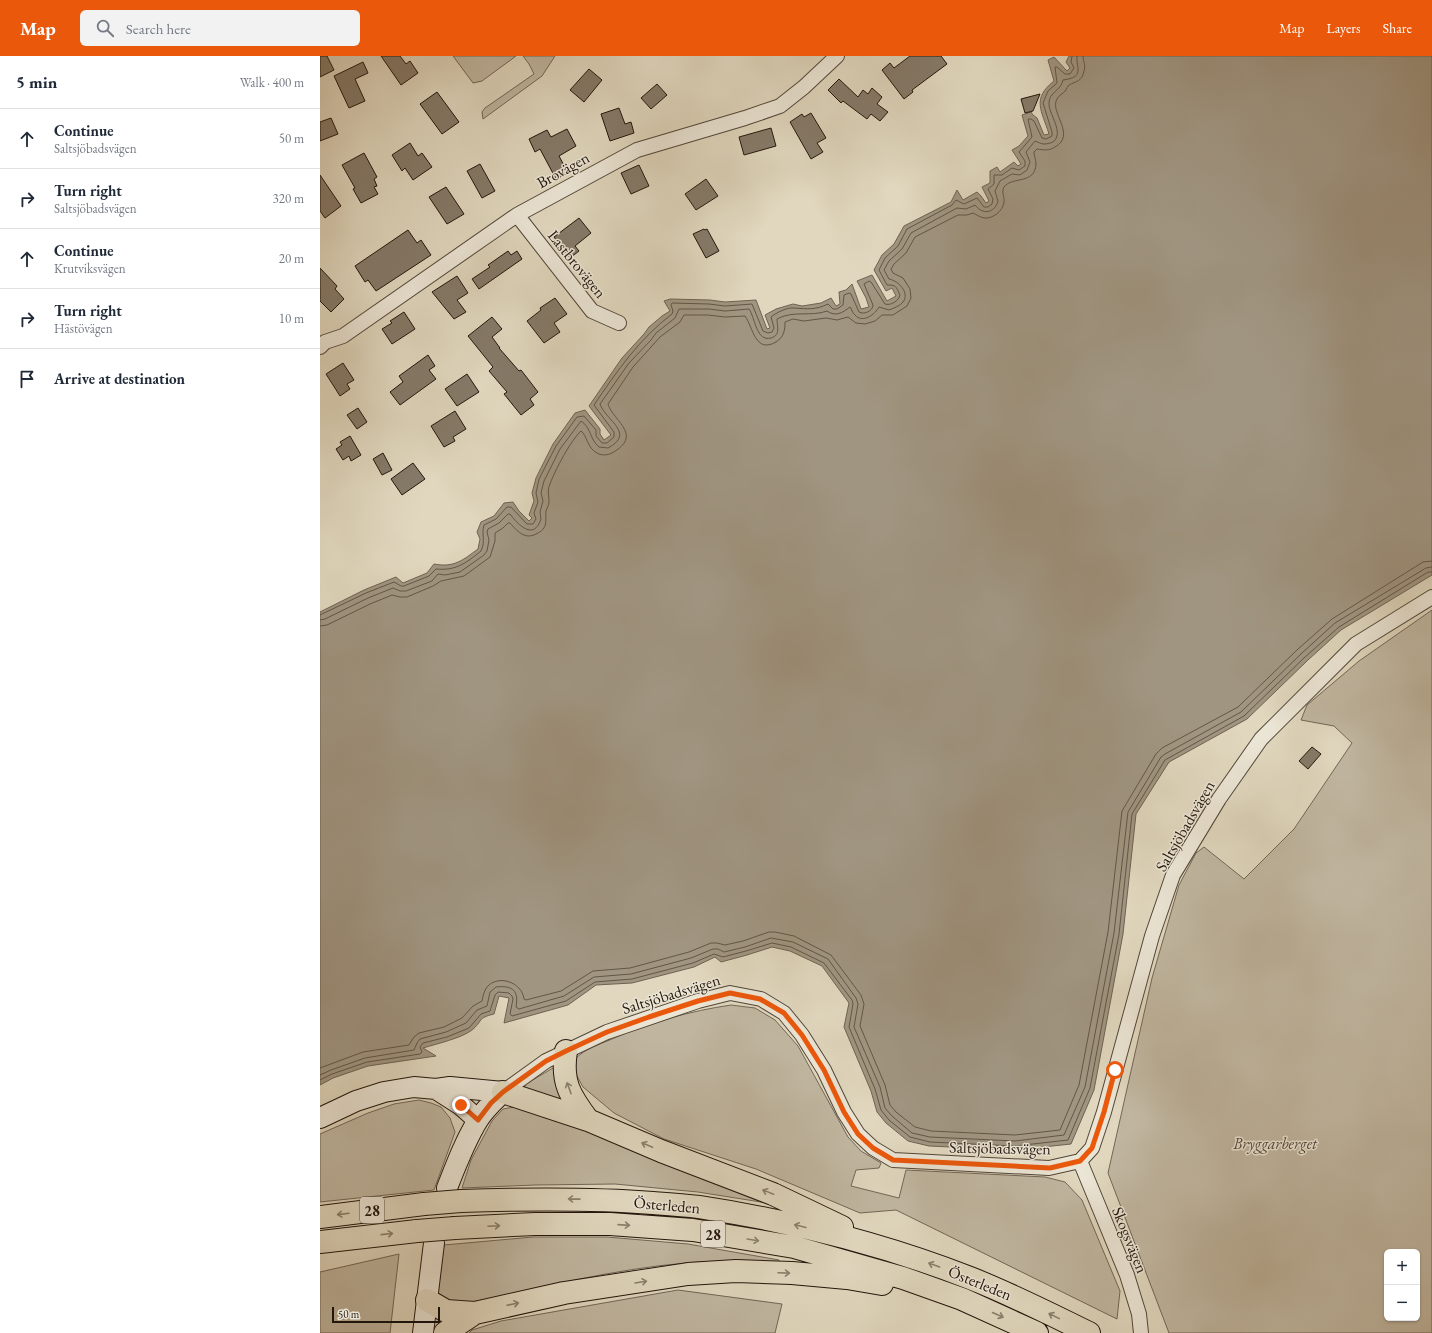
<!DOCTYPE html>
<html lang="en">
<head>
<meta charset="utf-8">
<style>
  body { margin:0; font-family:"EB Garamond",serif; background:#f2f2f3; color:#1f2937 }
  .controls { position:absolute; right:12px; bottom:12px; display:grid; overflow:hidden; border-radius:6px; box-shadow:0 1px 3px #0004 }
  .controls button { width:36px; height:36px; display:grid; place-items:center; padding:0; border:0; border-bottom:1px solid #e0e1e3; background:#fff; color:#1f2937; font:20px sans-serif }
  .scale { position:absolute; left:12px; bottom:10px; width:108px; box-sizing:border-box; padding-left:4px; border:2px solid #23160c; border-top:0; font-size:11px; line-height:14px; white-space:nowrap; color:#23160c; -webkit-text-stroke:3px #ebe5d5; paint-order:stroke }
  .stop { position:absolute; width:12px; height:12px; margin:-9px; border:3px solid #ea580c; border-radius:50%; background:#fff }
  .stop.end { background:#ea580c; border-color:#fff; box-shadow:0 1px 4px #0008 }
  .list { margin:0; padding:0; list-style:none }
  h2 { display:flex; justify-content:space-between; align-items:center; height:52px; margin:0; padding:0 16px; font-size:17px }
  h2 small { font-size:13px; font-weight:400; color:#747a83 }
  .list li { display:grid; grid-template-columns:26px 1fr auto; gap:12px; align-items:center; box-sizing:border-box; height:60px; padding:0 16px; border-top:1px solid #e0e1e3 }
  .list b { display:block; font-size:15px; white-space:nowrap }
  .list p { margin:0; font-size:13px; white-space:nowrap; color:#747a83 }
  .list em { font-size:13px; font-style:normal; color:#747a83 }
  .icon { flex:none; width:22px; height:22px; fill:none; stroke:currentColor; stroke-width:2; stroke-linecap:round; stroke-linejoin:round }
  .map { position:relative; flex:none; width:1112px; height:1277px; overflow:hidden }
  header { display:flex; align-items:center; gap:24px; box-sizing:border-box; height:56px; padding:0 20px; background:#ea580c; color:#fff }
  header strong { font-size:19px }
  nav { display:flex; gap:22px; margin-inline-start:auto; font-size:14px }
  .search { width:280px; height:36px; background:#f2f2f3; display:flex; align-items:center; gap:10px; box-sizing:border-box; padding:0 14px; border-radius:6px; color:#747a83; font-size:15px }
  main { display:flex }
  aside { flex:1; background:#fff }
  .map>svg:first-child { display:block }
</style>
</head>
<body>
<header>
<strong>Map</strong>
<div class="search"><svg class="icon" aria-label="search" viewBox="0 0 24 24"><circle cx="10" cy="10" r="6"/><path d="M15 15l6 6"/></svg>Search here</div>
<nav><a>Map</a><a>Layers</a><a>Share</a></nav>
</header>
<main>
<aside>
<h2>5 min<small>Walk · 400 m</small></h2>
<ul class="list">
<li><svg class="icon" aria-label="ahead" viewBox="0 0 24 24"><path d="M12 20V5M6 11l6-6 6 6"/></svg><div><b>Continue</b><p>Saltsjöbadsvägen</p></div><em>50 m</em></li>
<li><svg class="icon" aria-label="right" viewBox="0 0 24 24"><path d="M7 20v-9h11M14 6l5 5-5 5"/></svg><div><b>Turn right</b><p>Saltsjöbadsvägen</p></div><em>320 m</em></li>
<li><svg class="icon" aria-label="ahead" viewBox="0 0 24 24"><path d="M12 20V5M6 11l6-6 6 6"/></svg><div><b>Continue</b><p>Krutviksvägen</p></div><em>20 m</em></li>
<li><svg class="icon" aria-label="right" viewBox="0 0 24 24"><path d="M7 20v-9h11M14 6l5 5-5 5"/></svg><div><b>Turn right</b><p>Hästövägen</p></div><em>10 m</em></li>
<li><svg class="icon" aria-label="arrive" viewBox="0 0 24 24"><path d="M6 21V4h12l-3 4 3 4H6"/></svg><div><b>Arrive at destination</b></div></li>
</ul>
</aside>
<div class="map">
<svg width="1112" height="1277" viewBox="0 0 1112 1277">
  <rect width="100%" height="100%" fill="#e0d7be"/>
  <filter id="stains"><feTurbulence type="fractalNoise" baseFrequency=".005" numOctaves="4"/><feColorMatrix values="0 0 0 0 .2 0 0 0 0 .09 0 0 0 0 .02 0 0 0 .5 -.17"/></filter>
  <radialGradient id="worn" r=".72"><stop offset=".6" stop-color="#630" stop-opacity="0"/><stop offset="1" stop-color="#630" stop-opacity=".3"/></radialGradient>
  <path fill="#c0b6a0" stroke="#726656" fill-rule="evenodd" d="M 133,0 L 196,0 L 162,25 L 153,27 Z
    M 203,0 L 235,0 L 222,20 L 163,63 L 162,56 L 165,52 L 214,18 L 209,8 Z
    M 1112,554 L 1112,1277 L 849,1277 L 788,1117 L 832,922 L 859,829 L 876,797 L 884,791 L 924,823 L 974,773 L 1032,687 L 1014,670 L 981,664 L 987,649 L 1039,605 ZM 1067,1196 L 1097,1196 L 1097,1262 L 1067,1262 Z
    M 411,949 L 435,952 L 455,964 L 478,990 L 528,1081 L 541,1095 L 561,1107 L 559,1112 L 536,1114 L 531,1130 L 579,1142 L 586,1114 L 725,1121 L 745,1126 L 762,1144 L 800,1235 L 797,1263 L 576,1154 L 540,1157 L 436,1113 L 344,1083 L 294,1057 L 263,1031 L 253,1013 L 255,1003 C 266,992 278,989 292,983 C 331,966 370,955 411,949 Z
    M 238,1009 L 248,1049 L 204,1032 L 206,1028 Z
    M 99,1044 L 111,1047 L 121,1051 L 130,1062 L 135,1076 L 114,1134 L 0,1146 L 0,1078 L 48,1057 L 74,1048 Z
    M 194,1051 L 276,1078 L 447,1144 L 447,1147 L 378,1136 L 295,1128 L 215,1129 L 142,1132 L 151,1104 L 172,1065 L 183,1053 Z
    M 213,1181 L 287,1181 L 368,1188 L 459,1204 L 458,1208 C 428,1206 397,1204 366,1207 C 293,1213 220,1232 148,1247 C 135,1246 126,1246 118,1236 L 124,1189 Z
    M 79,1198 L 70,1277 L 0,1277 L 0,1216 Z
    M 358,1234 L 462,1248 L 455,1277 L 149,1277 L 152,1274 L 181,1265 Z"/>
  <path fill="#a09581" stroke="#6e6252" d="M 749,0 L 1112,0 L 1112,519 L 1021,574 L 988,604 L 927,663 L 849,706 L 816,758 L 803,878 L 774,1034 L 751,1088 L 695,1094 L 609,1090 L 588,1085 L 566,1067 L 557,1056 L 551,1035 L 524,971 L 529,947 L 502,910 L 470,895 L 452,891 L 427,899 L 401,906 L 395,901 L 374,911 L 312,927 L 276,929 L 248,949 L 184,967 L 189,942 L 179,940 L 174,958 C 157,962 163,965 152,974 C 142,982 116,988 103,992 L 116,1000 L 48,1010 L 13,1022 L 0,1029 L 0,556 L 44,534 L 76,521 L 83,527 L 107,517 L 114,508 C 134,512 143,504 158,493 L 160,483 L 157,476 L 161,466 L 174,460 L 184,447 L 193,446 L 199,455 L 209,465 L 212,462 L 209,459 L 214,445 L 212,437 L 216,422 L 233,388 L 255,357 L 265,354 L 280,373 L 280,378 L 284,384 L 291,379 L 269,350 L 302,302 L 324,278 L 329,271 L 342,260 L 350,255 L 344,245 L 350,243 L 390,244 L 405,246 L 436,244 L 447,273 L 450,272 L 445,259 L 456,253 L 473,248 L 482,250 L 501,247 L 511,242 L 516,250 L 520,248 L 519,236 L 526,234 L 532,228 L 541,253 L 549,251 L 546,242 L 537,225 L 552,219 L 567,245 L 576,240 L 572,232 L 566,235 L 554,214 L 562,199 L 574,188 L 584,170 L 631,146 L 637,134 L 643,144 L 657,136 L 661,140 L 666,147 L 669,145 L 662,131 L 670,127 L 670,115 L 677,111 L 680,116 L 694,106 L 698,110 L 701,108 L 692,94 L 699,90 L 708,80 L 702,59 L 711,56 L 713,59 L 717,62 L 724,79 L 729,78 C 722,55 711,43 734,25 L 728,4 L 734,1 L 747,15 L 750,12 L 746,6 Z"/>
  <g fill="none" stroke-linecap="round" stroke-linejoin="round">
    <path stroke="#625646" stroke-width="1" d="M 0,559 L 46,537 L 74,526 L 81,530 L 84,530 L 109,520 L 116,513 C 136,515 146,507 161,495 C 166,484 161,479 164,469 L 176,463 L 187,451 L 191,451 L 207,468 L 213,468 L 216,463 L 214,457 L 218,446 L 216,437 L 219,423 L 236,390 L 257,361 L 264,360 L 276,374 L 276,380 L 282,387 L 287,387 L 294,381 L 294,376 L 274,349 C 297,315 320,282 352,258 L 353,255 L 351,249 L 352,247 L 389,248 L 405,250 L 432,248 L 443,275 L 448,277 L 452,276 L 454,272 L 451,261 C 456,257 467,251 474,252 C 488,253 496,254 508,248 L 513,253 L 517,253 L 523,249 L 524,239 L 529,237 L 531,238 L 539,256 C 544,259 553,255 553,249 L 544,228 L 549,225 L 551,226 L 565,248 C 570,250 579,245 580,239 C 576,230 576,229 567,229 L 559,214 L 565,202 L 578,190 L 587,173 L 632,149 L 636,144 L 644,148 L 657,142 L 664,151 L 668,151 L 672,148 L 673,143 L 668,133 L 674,128 L 674,119 L 682,119 L 692,112 L 699,114 L 705,110 L 705,105 L 699,96 L 712,81 L 708,63 L 711,63 L 714,65 L 722,82 L 726,83 L 732,80 L 732,76 L 723,47 L 728,35 L 737,27 L 735,11 L 737,11 L 745,18 L 750,18 L 754,12 L 751,6 L 752,0
      M 0,564 L 5,563 L 48,542 L 73,532 L 80,535 L 86,535 L 112,525 L 118,518 L 125,519 L 140,516 L 164,499 L 167,495 L 169,484 L 167,476 L 168,473 L 179,467 L 188,458 L 190,458 C 198,469 214,485 221,463 L 220,456 L 223,445 L 221,437 L 224,425 L 240,393 L 261,365 C 271,371 270,384 279,391 L 288,392 C 316,377 286,365 280,348 L 309,307 L 331,284 L 336,277 L 355,262 L 359,253 L 389,253 L 405,255 L 429,253 C 435,261 436,286 451,282 C 461,279 457,270 457,263 C 473,254 491,261 507,255 C 516,261 522,257 530,251 C 532,253 532,257 535,259 C 543,268 555,258 559,251 L 569,254 C 574,252 580,250 583,246 C 590,237 579,225 569,223 L 564,214 L 569,205 L 582,193 L 591,177 L 637,152 L 646,153 L 655,149 C 657,151 659,154 663,155 C 670,158 677,151 678,145 L 675,135 L 680,125 L 692,118 L 700,119 L 707,114 L 710,106 L 706,96 L 715,85 C 718,86 721,88 724,88 C 727,88 731,87 733,86 C 745,77 728,57 729,47 C 729,36 741,35 743,24 C 765,21 756,13 757,0
      M 0,570 L 7,569 L 50,548 L 72,539 L 80,541 L 87,541 L 113,530 L 121,525 L 144,520 L 170,501 L 175,485 L 175,477 L 183,472 L 188,467 L 190,467 C 197,475 205,484 216,478 C 229,472 225,465 226,455 C 227,452 229,449 229,446 C 229,439 227,435 230,428 C 235,414 251,384 261,375 C 267,379 267,392 277,397 C 282,400 288,399 292,397 C 324,379 293,365 288,348 L 313,311 L 340,281 L 360,266 L 364,259 L 388,259 L 405,261 L 425,260 C 433,271 435,298 456,286 C 464,281 465,274 465,266 L 473,263 L 484,265 L 506,262 L 517,264 L 528,261 L 536,267 L 545,268 L 555,265 L 562,259 L 573,259 L 587,250 L 591,242 L 590,233 L 583,222 L 573,217 L 571,213 L 574,208 L 586,197 L 595,181 L 638,159 L 647,159 L 653,157 C 657,159 660,161 664,162 C 673,163 683,155 684,146 C 685,141 681,137 684,131 C 692,120 715,129 716,108 C 716,103 714,100 714,96 L 717,93 C 724,94 729,95 735,91 C 757,79 729,56 737,43 C 739,39 743,38 746,34 C 746,33 748,30 749,29 C 756,25 762,26 764,15 C 766,10 763,5 763,0
      M 0,1012 L 43,996 L 89,989 L 94,981 L 99,977 L 124,971 L 142,962 L 153,950 L 162,945 C 163,940 164,935 167,931 C 178,918 202,926 204,943 L 206,944 L 241,935 L 273,915 L 310,912 L 369,896 L 391,887 L 397,887 L 405,889 L 423,885 L 449,876 L 455,876 L 474,880 L 511,899 L 541,939 L 544,948 L 540,970 L 565,1029 L 570,1049 L 576,1056 L 595,1071 L 611,1075 L 695,1079 L 740,1074 L 759,1029 L 788,876 L 802,755 L 836,698 L 842,692 L 918,651 L 978,593 L 1012,563 L 1103,506 L 1112,505
      M 0,1019 L 11,1014 L 45,1002 L 94,994 L 97,987 L 100,983 L 126,976 L 146,967 L 157,954 L 167,950 L 170,936 L 176,931 C 193,929 199,935 196,951 L 199,953 L 244,940 L 274,921 L 311,918 L 371,902 L 393,893 L 398,893 L 404,896 L 425,891 L 451,882 L 473,886 L 508,903 L 536,942 L 538,948 L 534,971 L 560,1031 L 565,1052 L 572,1060 L 592,1077 L 610,1081 L 695,1085 L 744,1079 L 765,1031 L 794,877 L 808,756 L 841,701 L 845,698 L 921,656 L 982,597 L 1015,567 L 1106,512 L 1112,511
      M 0,1024 L 12,1018 L 47,1006 L 100,998 L 102,996 L 100,991 L 103,987 L 127,981 L 149,972 L 161,958 L 170,955 L 175,939 L 178,936 L 189,937 L 192,940 L 193,943 L 190,958 L 192,960 L 246,945 L 275,926 L 312,923 L 373,907 L 394,898 L 403,901 L 426,895 L 452,887 L 471,891 L 504,907 L 532,944 L 533,948 L 529,971 L 555,1033 L 561,1054 L 569,1064 L 590,1081 L 610,1086 L 695,1090 L 748,1084 L 770,1032 L 799,878 L 812,758 L 845,704 L 924,660 L 985,601 L 1019,571 L 1108,516 L 1112,516"/>
  </g>
  <path fill="#857a69" stroke="#23160c" d="M 0,0 L 7,0 L 14,14 L 0,21 Z
    M 61,0 L 80,0 L 86,8 L 90,5 L 98,17 L 81,29 Z
    M 590,0 L 621,0 L 627,8 L 592,34 L 593,36 L 584,43 L 562,14 L 570,7 L 574,12 Z
    M 43,6 L 48,17 L 35,23 L 45,45 L 29,52 L 14,20 Z
    M 269,13 L 282,24 L 264,46 L 250,34 Z
    M 519,23 L 538,41 L 543,34 L 548,38 L 552,32 L 562,41 L 557,48 L 568,56 L 560,65 L 551,58 L 547,63 L 523,45 L 521,47 L 508,34 Z
    M 337,28 L 347,39 L 331,53 L 321,42 Z
    M 117,36 L 139,66 L 122,78 L 100,48 Z
    M 720,38 L 713,55 L 705,57 L 701,43 Z
    M 299,52 L 305,68 L 311,66 L 314,77 L 290,85 L 281,58 Z
    M 491,57 L 506,82 L 497,87 L 503,96 L 491,103 L 470,66 L 482,58 L 484,61 Z
    M 11,62 L 18,78 L 0,85 L 0,66 Z
    M 451,72 L 456,90 L 424,99 L 419,81 Z
    M 247,73 L 256,90 L 239,100 L 248,117 L 236,123 L 220,93 L 215,96 L 209,83 L 227,74 L 231,81 Z
    M 90,87 L 98,100 L 102,97 L 112,111 L 93,124 L 85,112 L 82,115 L 72,99 Z
    M 44,97 L 57,121 L 54,123 L 57,130 L 54,131 L 58,138 L 41,147 L 33,133 L 35,132 L 22,109 Z
    M 160,108 L 175,135 L 162,142 L 147,115 Z
    M 319,109 L 329,130 L 311,138 L 301,117 Z
    M 0,119 L 21,150 L 5,162 L 0,155 Z
    M 386,123 L 398,140 L 376,154 L 365,138 Z
    M 126,131 L 144,158 L 127,168 L 109,141 Z
    M 259,162 L 271,177 L 255,190 L 259,195 L 250,202 L 234,181 Z
    M 384,173 L 385,174 L 387,173 L 399,195 L 386,202 L 373,178 Z
    M 88,174 L 97,187 L 101,184 L 111,199 L 56,235 L 48,224 L 45,226 L 35,210 Z
    M 188,195 L 191,199 L 197,195 L 202,203 L 159,233 L 152,223 L 170,211 L 168,209 Z
    M 0,212 L 17,230 L 15,233 L 24,243 L 11,256 L 0,245 Z
    M 137,220 L 148,237 L 137,244 L 146,256 L 134,263 L 112,236 Z
    M 235,242 L 247,258 L 234,267 L 240,276 L 224,287 L 207,265 L 221,254 L 220,252 Z
    M 84,256 L 95,273 L 72,288 L 62,273 L 72,267 L 70,265 Z
    M 172,261 L 182,273 L 172,281 L 180,292 L 179,292 L 199,315 L 201,314 L 218,336 L 210,343 L 214,349 L 201,359 L 184,338 L 187,336 L 169,315 L 173,311 L 148,280 Z
    M 108,299 L 115,310 L 109,314 L 116,323 L 80,349 L 70,336 L 83,326 L 79,320 Z
    M 23,307 L 34,324 L 27,328 L 30,333 L 20,340 L 6,318 Z
    M 147,318 L 159,336 L 137,350 L 125,333 Z
    M 38,352 L 47,366 L 37,373 L 27,359 Z
    M 135,355 L 146,373 L 133,381 L 135,385 L 124,391 L 111,370 Z
    M 30,380 L 41,399 L 31,405 L 29,400 L 23,404 L 16,393 L 22,389 L 20,386 Z
    M 63,397 L 72,414 L 62,419 L 53,403 Z
    M 93,407 L 105,423 L 82,439 L 71,423 Z
    M 992,691 L 1001,698 L 988,713 L 979,705 Z"/>
  <g fill="none" stroke-linecap="round" stroke-linejoin="round">
    <g stroke="#524638" stroke-width="16">
      <path id="street" d="M 197,159 L 272,255 L 299,267
        M 0,291 L 5,286 L 23,280 L 197,159 L 317,94 L 425,62 L 460,50 L 484,31 L 517,0
        M 183,1036 L 226,1005 L 287,976 L 378,945 L 410,937 L 441,943 L 464,957 L 482,979 L 504,1014 L 524,1056 L 538,1078 L 553,1092 L 573,1104 L 729,1112 L 760,1105 L 772,1092 L 784,1056 L 832,880 L 853,819 L 899,743 L 941,683 L 1036,588 L 1112,541
        M 760,1105 L 807,1219 L 819,1258 L 821,1277"/>
    </g>
    <g stroke="#23160c" stroke-width="22">
      <path id="secondary" d="M 116,1033 L 141,1049 L 158,1064
        M 0,1062 L 36,1045 L 64,1036 L 94,1031 L 116,1033 L 130,1031 L 183,1036
        M 127,1132 C 136,1109 145,1085 158,1064 C 165,1053 174,1045 183,1036
        M 103,1277 L 114,1187"/>
    </g>
    <g stroke="#23160c" stroke-width="24">
      <path id="highway" d="M 246,995 C 241,1026 250,1040 268,1064
        M 183,1036 L 268,1064 L 341,1095 L 453,1138 L 522,1171
        M 141,1145 C 205,1143 269,1142 333,1147 C 348,1148 364,1149 379,1151 C 471,1165 563,1188 650,1222 C 691,1238 730,1258 769,1277
        M 0,1161 L 104,1148
        M 135,1172 L 215,1168 L 290,1168 L 373,1174 L 474,1191 L 583,1222 L 642,1243 L 717,1277
        M 0,1186 L 97,1175
        M 107,1244 L 126,1255 L 155,1257 L 244,1237 L 368,1218 L 416,1215 L 472,1217 L 527,1222 L 562,1228
        M 125,1277 L 155,1257"/>
    </g>
    <use href="#street" stroke="#ebe5d5" stroke-width="14"/>
    <use href="#secondary" stroke="#ebe5d5" stroke-width="20"/>
    <use href="#highway" stroke="#e0d7be" stroke-width="22"/>
    <g stroke="#23160c" stroke-width="24" stroke-linecap="butt">
      <path id="highway-bridge" d="M 104,1148 L 141,1145
        M 97,1175 L 135,1172"/>
    </g>
    <use href="#highway-bridge" stroke="#e0d7be" stroke-width="22"/>
  </g>
  <defs><path id="oneway-shaft" d="M-6 0H5M1.5-3L5.5 0L1.5 3" fill="none" stroke-width="1.6" stroke-linecap="round" stroke-linejoin="round"/></defs>
  <g stroke="#8b806e">
    <use href="#oneway-shaft" transform="translate(249 1032) rotate(-110)"/>
    <use href="#oneway-shaft" transform="translate(327 1089) rotate(-157)"/>
    <use href="#oneway-shaft" transform="translate(448 1136) rotate(-158)"/>
    <use href="#oneway-shaft" transform="translate(254 1143) rotate(-179)"/>
    <use href="#oneway-shaft" transform="translate(23 1158) rotate(173)"/>
    <use href="#oneway-shaft" transform="translate(304 1169) rotate(4)"/>
    <use href="#oneway-shaft" transform="translate(174 1170) rotate(-3)"/>
    <use href="#oneway-shaft" transform="translate(480 1170) rotate(-166)"/>
    <use href="#oneway-shaft" transform="translate(67 1178) rotate(-6)"/>
    <use href="#oneway-shaft" transform="translate(433 1184) rotate(9)"/>
    <use href="#oneway-shaft" transform="translate(614 1209) rotate(-160)"/>
    <use href="#oneway-shaft" transform="translate(464 1217) rotate(2)"/>
    <use href="#oneway-shaft" transform="translate(321 1226) rotate(-9)"/>
    <use href="#oneway-shaft" transform="translate(193 1248) rotate(-12)"/>
    <use href="#oneway-shaft" transform="translate(678 1259) rotate(24)"/>
    <use href="#oneway-shaft" transform="translate(734 1260) rotate(-154)"/>
  </g>
  <g fill="none" stroke-linecap="round" stroke-linejoin="round">
    <path stroke="#ea580c" stroke-width="5" d="M 141,1049 L 158,1064 L 171,1047 L 183,1036 L 226,1005 L 246,995 L 287,976 L 329,961 L 378,945 L 410,937 L 440,943 L 464,957 L 482,979 L 504,1014 L 524,1056 L 538,1078 L 553,1092 L 573,1104 L 730,1112 L 760,1105 L 772,1092 L 784,1056 L 795,1014"/>
  </g>
  <g text-anchor="middle" dominant-baseline="central" stroke-width="3" stroke-linejoin="round" paint-order="stroke">
    <g fill="#ebe5d5" stroke="#5f5448" stroke-width="1">
      <rect x="40" y="1141" width="24" height="26" rx="3"/>
      <rect x="381" y="1165" width="24" height="26" rx="3"/>
    </g>
    <g font-size="15" font-weight="bold" fill="#23160c">
      <text x="52" y="1154">28</text>
      <text x="393" y="1178">28</text>
    </g>
    <g font-size="16" fill="#23160c" stroke="#ebe5d5">
      <text transform="translate(243 114) rotate(-29)">Brovägen</text>
      <text transform="translate(257 208) rotate(51)">Lastbrovägen</text>
      <text transform="translate(865 770) rotate(-60)">Saltsjöbadsvägen</text>
      <text transform="translate(351 938) rotate(-17)">Saltsjöbadsvägen</text>
      <text transform="translate(680 1092) rotate(1)">Saltsjöbadsvägen</text>
      <text transform="translate(347 1149) rotate(5)">Österleden</text>
      <text transform="translate(810 1184) rotate(68)">Skogsvägen</text>
      <text transform="translate(660 1227) rotate(22)">Österleden</text>
    </g>
    <g font-size="16" font-style="italic" fill="#524638" stroke="#ebe5d5">
      <text x="955" y="1087">Bryggarberget</text>
    </g>
  </g>
  <rect width="100%" height="100%" filter="url(#stains)"/>
  <rect width="100%" height="100%" fill="url(#worn)"/>
</svg>
<div class="controls">
<button>+</button>
<button>−</button>
</div>
<div class="scale">50 m</div>
<div class="stop" style="left:795px;top:1014px"></div>
<div class="stop end" style="left:141px;top:1049px"></div>
</div>
</main>
</body>
</html>
